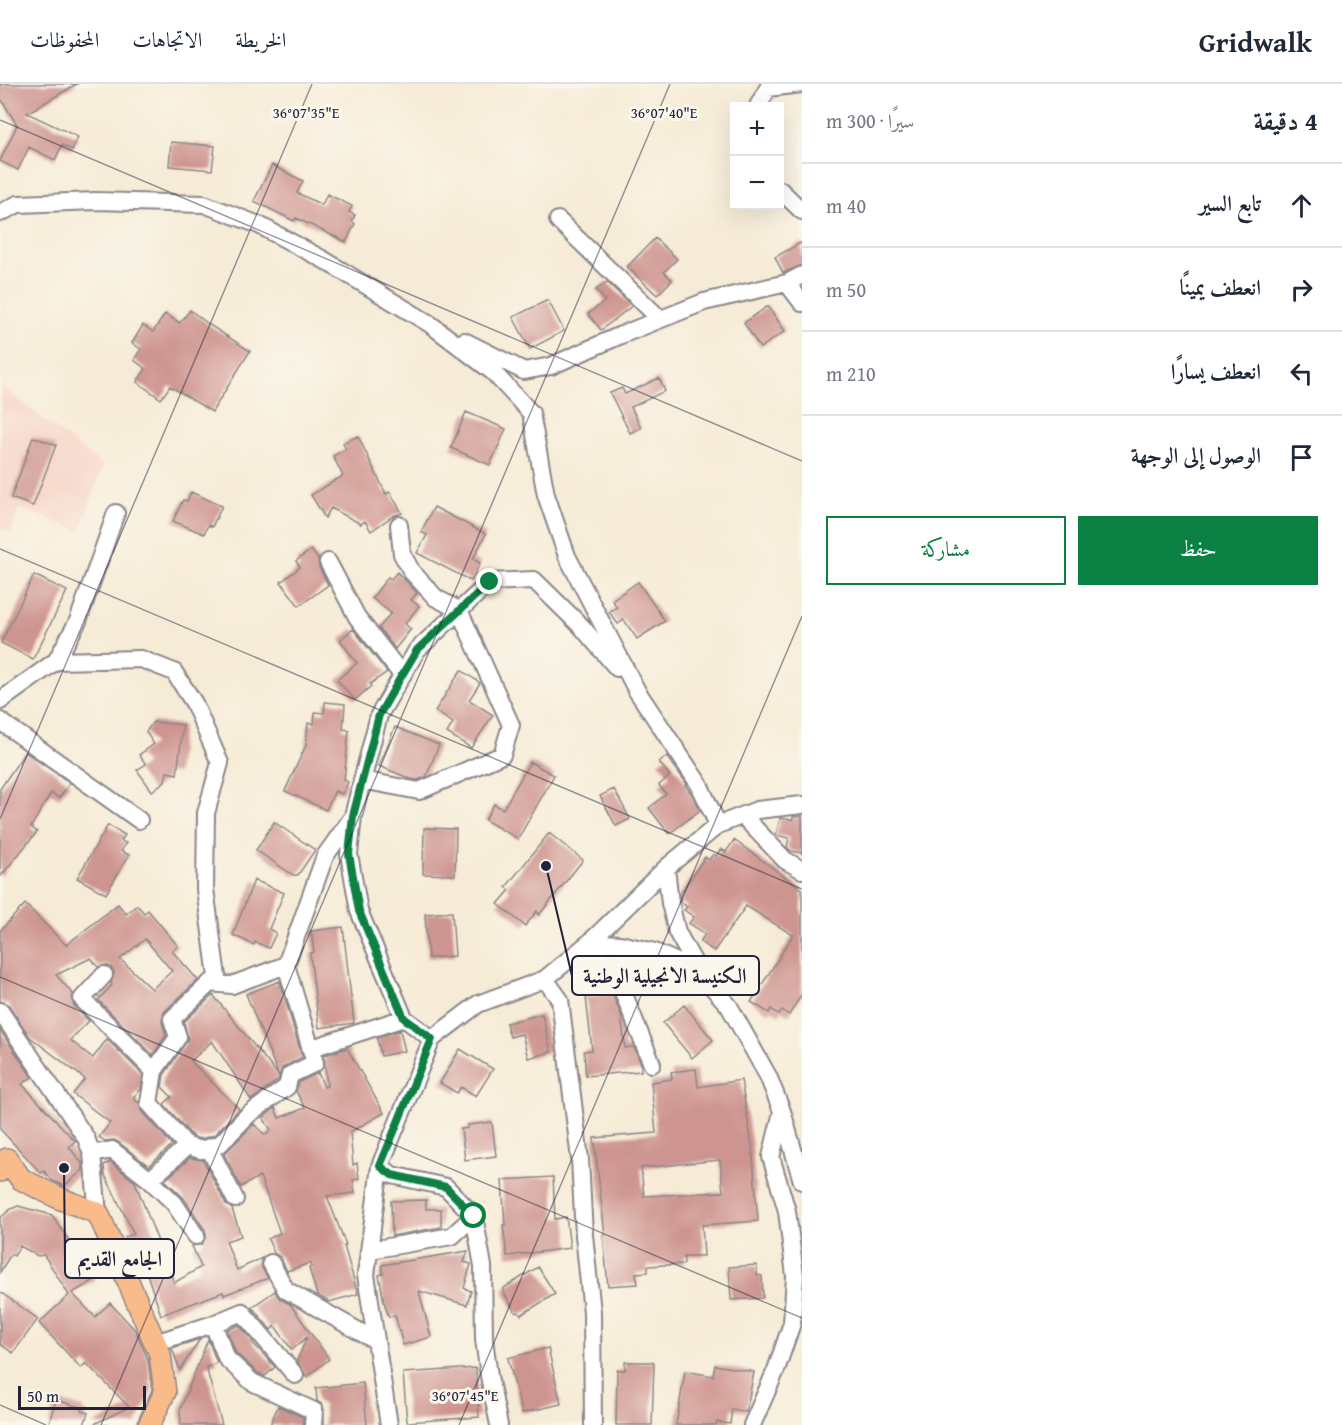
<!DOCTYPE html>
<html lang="ar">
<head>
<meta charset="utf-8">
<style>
  body { margin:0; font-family:"Gentium Book Plus",Amiri,serif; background:#f6f6f7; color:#1f2937; direction:rtl }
  .controls { position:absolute; right:18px; top:18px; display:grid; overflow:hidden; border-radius:0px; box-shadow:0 6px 24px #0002 }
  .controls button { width:54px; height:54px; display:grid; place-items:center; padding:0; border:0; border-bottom:2px solid #e0e1e3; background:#fff; color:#1f2937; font:30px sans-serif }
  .scale { position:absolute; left:18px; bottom:15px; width:128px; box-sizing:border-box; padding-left:6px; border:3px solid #22223b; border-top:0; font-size:16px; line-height:21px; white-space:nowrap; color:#22223b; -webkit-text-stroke:4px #fbf7ec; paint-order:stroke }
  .stop { position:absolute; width:18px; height:18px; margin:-14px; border:4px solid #0b8043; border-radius:50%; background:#fff }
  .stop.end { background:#0b8043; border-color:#fff; box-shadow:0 2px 6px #0008 }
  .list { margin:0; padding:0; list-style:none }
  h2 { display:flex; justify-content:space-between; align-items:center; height:78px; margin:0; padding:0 24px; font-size:26px }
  h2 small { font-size:20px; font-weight:400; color:#747a83 }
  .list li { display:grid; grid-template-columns:39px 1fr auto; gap:18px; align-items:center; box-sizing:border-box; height:84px; padding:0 24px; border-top:2px solid #e0e1e3 }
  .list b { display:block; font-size:22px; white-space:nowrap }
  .list em { font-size:20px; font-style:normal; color:#747a83 }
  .actions { display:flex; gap:12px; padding:18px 24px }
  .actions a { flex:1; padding:14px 0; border:2px solid #0b8043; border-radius:0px; text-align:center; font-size:21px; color:#0b8043 }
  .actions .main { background:#0b8043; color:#fff }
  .icon { flex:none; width:33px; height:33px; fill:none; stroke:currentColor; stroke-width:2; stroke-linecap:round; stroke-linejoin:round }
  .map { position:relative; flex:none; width:802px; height:1341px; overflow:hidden; direction:ltr }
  header { display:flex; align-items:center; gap:36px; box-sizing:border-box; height:84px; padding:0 30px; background:#fff; border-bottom:2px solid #e0e1e3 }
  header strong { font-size:28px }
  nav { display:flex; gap:33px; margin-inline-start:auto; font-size:21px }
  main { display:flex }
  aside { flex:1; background:#fff }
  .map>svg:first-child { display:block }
</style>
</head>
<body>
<header>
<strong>Gridwalk</strong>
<nav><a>الخريطة</a><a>الاتجاهات</a><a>المحفوظات</a></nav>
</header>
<main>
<aside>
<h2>4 دقيقة<small>سيرًا · 300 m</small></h2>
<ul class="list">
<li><svg class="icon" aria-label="ahead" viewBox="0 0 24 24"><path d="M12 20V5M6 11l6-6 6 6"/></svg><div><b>تابع السير</b></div><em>40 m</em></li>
<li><svg class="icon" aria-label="right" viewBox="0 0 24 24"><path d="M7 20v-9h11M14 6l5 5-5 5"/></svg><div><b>انعطف يمينًا</b></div><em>50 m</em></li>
<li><svg class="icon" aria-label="left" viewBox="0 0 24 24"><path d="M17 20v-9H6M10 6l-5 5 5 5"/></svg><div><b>انعطف يسارًا</b></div><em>210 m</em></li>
<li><svg class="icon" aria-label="arrive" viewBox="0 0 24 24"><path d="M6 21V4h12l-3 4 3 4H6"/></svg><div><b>الوصول إلى الوجهة</b></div></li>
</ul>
<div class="actions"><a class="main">حفظ</a><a>مشاركة</a></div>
</aside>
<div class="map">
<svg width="802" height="1341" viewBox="0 0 802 1341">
  <rect width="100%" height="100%" fill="#fbf7ec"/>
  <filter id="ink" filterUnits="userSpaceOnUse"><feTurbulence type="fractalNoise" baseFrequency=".0167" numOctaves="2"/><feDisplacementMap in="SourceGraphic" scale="12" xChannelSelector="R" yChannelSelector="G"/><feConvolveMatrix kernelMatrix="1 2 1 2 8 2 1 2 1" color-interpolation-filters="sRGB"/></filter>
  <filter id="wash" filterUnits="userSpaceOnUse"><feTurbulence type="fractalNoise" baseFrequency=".008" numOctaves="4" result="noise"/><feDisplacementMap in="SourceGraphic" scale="24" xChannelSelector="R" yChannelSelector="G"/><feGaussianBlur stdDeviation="1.35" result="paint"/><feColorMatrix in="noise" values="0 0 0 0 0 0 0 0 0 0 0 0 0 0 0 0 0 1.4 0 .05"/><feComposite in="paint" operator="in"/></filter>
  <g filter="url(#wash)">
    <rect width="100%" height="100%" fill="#f6ebd6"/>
    <path fill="#f6d2c4" d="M 0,301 L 103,382 L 80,447 L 19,424 L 11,448 L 0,444 Z"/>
    <g id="blocks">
      <path fill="#ce948f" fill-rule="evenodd" d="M 0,0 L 77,0 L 27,29 L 78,53 L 72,66 L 62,61 L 55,76 L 29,63 L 18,86 L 0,77 L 17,41 L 0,13 Z
        M 171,58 L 215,62 L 212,86 L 169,82 Z
        M 272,81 L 303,97 L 297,109 L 322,121 L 327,110 L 352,122 L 349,128 L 355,131 L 352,137 L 355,140 L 346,158 L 296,134 L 294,137 L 254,117 Z
        M 655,154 L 677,175 L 664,188 L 672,196 L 657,211 L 627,183 Z
        M 802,158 L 802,181 L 783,189 L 775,173 Z
        M 607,198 L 632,222 L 601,246 L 588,230 L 605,217 L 596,206 Z
        M 548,216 L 564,247 L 530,265 L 513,233 Z
        M 768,222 L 785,247 L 760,264 L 744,239 Z
        M 190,226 L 211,242 L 250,267 L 212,328 L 170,302 L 161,315 L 137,298 L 146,285 L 134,276 L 141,265 L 132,259 L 143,241 L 153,248 L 165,230 L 180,239 Z
        M 659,294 L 665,307 L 631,323 L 641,344 L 630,349 L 610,309 L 622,304 L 625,310 Z
        M 466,328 L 506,345 L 490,381 L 451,364 Z
        M 358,352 L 386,410 L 390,408 L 402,429 L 393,432 L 371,447 L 365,437 L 361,440 L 331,424 L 325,434 L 311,411 L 343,392 L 333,372 L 346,365 L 343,359 Z
        M 33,353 L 56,361 L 33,422 L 11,414 Z
        M 191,408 L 222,422 L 212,443 L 208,441 L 204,450 L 173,437 L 183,416 L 187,417 Z
        M 434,423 L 486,450 L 473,475 L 480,479 L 471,497 L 417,469 L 427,451 L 421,448 Z
        M 311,466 L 318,475 L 319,483 L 328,501 L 299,522 L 281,498 L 300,483 L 296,477 Z
        M 397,488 L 417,509 L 411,516 L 419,522 L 405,540 L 411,545 L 395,565 L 379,544 L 391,529 L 372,514 L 388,493 L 391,495 Z
        M 34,491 L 67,507 L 33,575 L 1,559 Z
        M 638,498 L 665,537 L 637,555 L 624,536 L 618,540 L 609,528 L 617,523 L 612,516 Z
        M 353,545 L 387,588 L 370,600 L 371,602 L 355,616 L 337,596 L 357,579 L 340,556 Z
        M 461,586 L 480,599 L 469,616 L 493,631 L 471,664 L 447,649 L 453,639 L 435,627 Z
        M 325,618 L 345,620 L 343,645 L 349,646 L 344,696 L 348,698 L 342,710 L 335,707 L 326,726 L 285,707 L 306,661 L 308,639 L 314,640 L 315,628 L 324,629 Z
        M 153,638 L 183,641 L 177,690 L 167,688 L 165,697 L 152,707 L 137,686 L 146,680 L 139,671 L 154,660 L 146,648 Z
        M 395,643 L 439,661 L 426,693 L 418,696 L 411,695 L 379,682 Z
        M 25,668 L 70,699 L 59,714 L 51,709 L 31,743 L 37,748 L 0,793 L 0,705 Z
        M 667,672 L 687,700 L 685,701 L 692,710 L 700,726 L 669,750 L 649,724 L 666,710 L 659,701 L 670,692 L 659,678 Z
        M 530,678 L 554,691 L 518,755 L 485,736 L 494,720 L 503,725 Z
        M 614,705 L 630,735 L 616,742 L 600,712 Z
        M 802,732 L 802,769 L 791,767 L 787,763 L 789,754 L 776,751 L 780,734 L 793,736 L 793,733 Z
        M 274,738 L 315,766 L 298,791 L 293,791 L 256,766 Z
        M 108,741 L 125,751 L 121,757 L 126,759 L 121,767 L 129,771 L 106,810 L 77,794 Z
        M 424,744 L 456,745 L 455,791 L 423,790 Z
        M 549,749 L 583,776 L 539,831 L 537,827 L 525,842 L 498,820 L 510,806 L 506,803 Z
        M 734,756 L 802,805 L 802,910 L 789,931 L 782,926 L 779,931 L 771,925 L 769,929 L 751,918 L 793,851 L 746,822 L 714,867 L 700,858 L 705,850 L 689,839 L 694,833 L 684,826 L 687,823 L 681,818 L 680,810 L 705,773 L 709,776 L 713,770 L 716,772 L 721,765 L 726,768 Z
        M 254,796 L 284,809 L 269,845 L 276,849 L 269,864 L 255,858 L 254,861 L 233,851 Z
        M 25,820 L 66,861 L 118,820 L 126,830 L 137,821 L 144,829 L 148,826 L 178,862 L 172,867 L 198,896 L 164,928 L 162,938 L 166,951 L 153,971 L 98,916 L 112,901 L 111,899 L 114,888 L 111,883 L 106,881 L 98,883 L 91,874 L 56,891 L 73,910 L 72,917 L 74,922 L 89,937 L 70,956 L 93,974 L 107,955 L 143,991 L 141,1005 L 133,1014 L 139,1019 L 141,1026 L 172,1061 L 149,1082 L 118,1058 L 114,1056 L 105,1057 L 99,1053 L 110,1039 L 73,1010 L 85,995 L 30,953 L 9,921 L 0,917 L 0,847 ZM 145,855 L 172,887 L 152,905 L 120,875 Z
        M 452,828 L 455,872 L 428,874 L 425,830 Z
        M 343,843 L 354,939 L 319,944 L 310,869 L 314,868 L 311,847 Z
        M 280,897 L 302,973 L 282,984 L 278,996 L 251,1016 L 212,957 L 191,977 L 239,1025 L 214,1051 L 201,1055 L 193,1053 L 164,1020 L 172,1013 L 162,1003 L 164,991 L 188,955 L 184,938 L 213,911 L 279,992 L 246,910 Z
        M 612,910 L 621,930 L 625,964 L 634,963 L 641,980 L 641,987 L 586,992 L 584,967 L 592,966 L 586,913 Z
        M 684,921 L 713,956 L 692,974 L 663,939 Z
        M 542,930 L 551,968 L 528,974 L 522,950 L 510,953 L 506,939 Z
        M 0,946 L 32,993 L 22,1000 L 75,1057 L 69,1063 L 82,1079 L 83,1086 L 64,1102 L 53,1097 L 44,1087 L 41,1089 L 0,1045 Z
        M 400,946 L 405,967 L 381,972 L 377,954 Z
        M 347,964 L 384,1029 L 350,1048 L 353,1081 L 357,1079 L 359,1095 L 353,1096 L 355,1109 L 327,1112 L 346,1161 L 344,1162 L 358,1210 L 329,1218 L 317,1211 L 309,1184 L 312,1182 L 310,1179 L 287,1187 L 280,1173 L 274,1169 L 268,1155 L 280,1149 L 260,1092 L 241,1103 L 224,1070 L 254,1040 L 265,1051 L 271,1046 L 263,1034 L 275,1024 L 279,1034 L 305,1024 L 296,1007 L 299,998 L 318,989 L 324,1003 L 327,1002 L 324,971 Z
        M 460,965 L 493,985 L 476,1012 L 461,1003 L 457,1009 L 440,999 Z
        M 696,985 L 698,1003 L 741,996 L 752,1061 L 758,1137 L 702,1141 L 704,1172 L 684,1172 L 684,1180 L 648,1182 L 648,1188 L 636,1189 L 638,1200 L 608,1202 L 603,1151 L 605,1151 L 594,1054 L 656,1049 L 651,998 L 672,995 L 671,988 ZM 720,1076 L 723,1108 L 644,1112 L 641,1084 Z
        M 492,1038 L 496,1072 L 465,1076 L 461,1045 L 468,1044 L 468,1041 Z
        M 190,1074 L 203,1076 L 226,1120 L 232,1125 L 241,1152 L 226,1157 L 237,1186 L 262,1174 L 262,1184 L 268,1194 L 224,1211 L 223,1208 L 161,1231 L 146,1187 L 139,1189 L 125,1153 L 134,1150 L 105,1091 L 104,1081 L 110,1078 L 135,1098 L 174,1199 L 201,1183 L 192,1162 L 202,1160 L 206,1152 L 205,1146 L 183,1113 L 165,1096 Z
        M 553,1093 L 555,1135 L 566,1133 L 570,1164 L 507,1172 L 503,1141 L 505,1141 L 502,1096 Z
        M 426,1116 L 426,1125 L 441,1125 L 441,1143 L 392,1152 L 391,1117 Z
        M 18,1122 L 52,1131 L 95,1196 L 72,1209 L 95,1233 L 110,1219 L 136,1247 L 148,1276 L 152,1306 L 136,1341 L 92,1341 L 129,1323 L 86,1279 L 81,1284 L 39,1239 L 69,1211 L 44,1171 L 38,1172 L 20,1162 L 14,1172 L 11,1170 L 0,1188 L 0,1134 L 11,1125 Z
        M 468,1167 L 464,1178 L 471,1180 L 464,1204 L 471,1207 L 467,1221 L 419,1207 L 431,1253 L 403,1261 L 395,1231 L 389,1233 L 384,1218 L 379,1191 L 383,1190 L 382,1181 Z
        M 757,1181 L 757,1191 L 762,1192 L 763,1214 L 731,1216 L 729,1183 Z
        M 538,1183 L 555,1210 L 521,1231 L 518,1228 L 516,1229 L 504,1209 L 504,1204 Z
        M 275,1207 L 280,1215 L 290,1220 L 329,1275 L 307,1293 L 297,1277 L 307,1253 L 292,1266 L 275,1242 L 271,1246 L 252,1223 Z
        M 0,1208 L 38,1235 L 13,1269 L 0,1260 Z
        M 239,1241 L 253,1257 L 252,1258 L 275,1283 L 265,1292 L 258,1289 L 236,1269 L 227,1246 Z
        M 200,1255 L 180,1286 L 172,1264 Z
        M 208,1255 L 217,1279 L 206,1283 L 222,1341 L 181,1341 L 180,1326 Z
        M 548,1264 L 561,1320 L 522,1329 L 508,1274 Z
        M 625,1278 L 654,1278 L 652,1341 L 616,1341 L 617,1286 L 625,1286 Z
        M 715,1281 L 754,1288 L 746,1328 L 732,1325 L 730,1340 L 717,1338 L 716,1341 L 676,1341 L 685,1287 L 713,1292 Z
        M 476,1284 L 479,1333 L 407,1338 L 403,1289 Z
        M 363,1299 L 367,1341 L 324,1341 L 324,1327 L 323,1321 L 317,1317 L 316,1304 Z
        M 56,1316 L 83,1324 L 82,1327 L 88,1329 L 84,1341 L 48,1341 Z
        M 278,1322 L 303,1333 L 303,1341 L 270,1341 Z"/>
    </g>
  </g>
  <g filter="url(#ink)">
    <use href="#blocks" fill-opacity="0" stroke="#8c8688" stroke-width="1.5"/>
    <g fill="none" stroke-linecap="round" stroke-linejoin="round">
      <g stroke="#8c8688" stroke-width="20">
        <path id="minor" d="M 758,22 L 768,4 L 802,0
          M 780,106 L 802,127
          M 0,129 L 18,120 L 96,117 L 204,120 L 259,141 L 324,176 L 430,240 L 493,288 L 531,329 L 546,411 L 567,472 L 637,607 L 699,700 L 718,741
          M 558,136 L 660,235
          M 787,199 L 802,191
          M 464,257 L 524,287 L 551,282 L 621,251 L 704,218 L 787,199 L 802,219
          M 328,478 L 357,533 L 402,591
          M 56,577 L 141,575 L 174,588 L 194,619 L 220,679 L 206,729 L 205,805 L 218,900
          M 0,617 L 56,577 L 78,537 L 116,429
          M 0,637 L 139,736
          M 362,696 L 419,707 L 502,671 L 511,641 L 459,526 L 436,514 L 412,488 L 402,470 L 399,441
          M 743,732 L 785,776 L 802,786
          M 666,784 L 670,819 L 677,848 L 699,888
          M 590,858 L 620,860 L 655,868 L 699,888 L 729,922 L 768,992 L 782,1027 L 802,1097
          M 590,858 L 619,898 L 652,980
          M 104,891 L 82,915 L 154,987 L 149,1019 L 187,1062 L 150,1096
          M 545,895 L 560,916 L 580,1075 L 584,1151 L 592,1228 L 593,1341
          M 0,927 L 86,1054 L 92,1070 L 98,1129
          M 432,955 L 404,934 L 359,827 L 349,770 L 353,732 L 379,631 L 417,566 L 490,498 L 534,496 L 581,542 L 617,584
          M 312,964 L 404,934
          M 154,987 L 178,953 L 172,935 L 210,899 L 232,901 L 286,881 L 325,772 L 352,734
          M 187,1062 L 201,1066 L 220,1060 L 248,1031 L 287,1003 L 290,991 L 315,979 L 286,881
          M 209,1064 L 235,1115
          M 92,1070 L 112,1066 L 150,1096 L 174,1119 L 196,1152
          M 380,1082 L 392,1091 L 446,1103 L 474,1132 L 483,1182 L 484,1255 L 489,1292 L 499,1341
          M 370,1166 L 452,1152 L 474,1132
          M 271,1179 L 286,1206 L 376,1257
          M 213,1240 L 242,1228 L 295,1291
          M 155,1259 L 213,1240 L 227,1275 L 252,1298 L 314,1327 L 313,1341
          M 389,1341 L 366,1191 L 380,1082 L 432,955 L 478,920 L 545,895 L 590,858 L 666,784 L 718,741 L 757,726 L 802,721
          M 752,1341 L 776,1286 L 792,1239 L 795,1192 L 787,1127 L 771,1073 L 782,1028"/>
      </g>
      <g stroke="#8c8688" stroke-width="24">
        <path id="major" d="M 0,1087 L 7,1075 L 21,1095 L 61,1115 L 98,1129 L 160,1270 L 165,1308 L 149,1341"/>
      </g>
      <use href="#minor" stroke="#fff" stroke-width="16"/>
      <use href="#major" stroke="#fabb8b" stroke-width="21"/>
    </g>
  </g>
  <g fill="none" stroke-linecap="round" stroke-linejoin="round" filter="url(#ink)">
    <path stroke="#0b8043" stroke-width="8" d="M 474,1132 L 446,1103 L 392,1091 L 380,1082 L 432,955 L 404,934 L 359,827 L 349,770 L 353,732 L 379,631 L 402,591 L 417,566 L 490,498"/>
  </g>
  <path fill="none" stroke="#22223b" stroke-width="1.5" stroke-opacity="0.45" d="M 0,36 L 802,377M 0,465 L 802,805M 0,735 L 312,0M 0,893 L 802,1234M 0,1321 L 46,1341M 101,1341 L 670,0M 459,1341 L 802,532"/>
  <g font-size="15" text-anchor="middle" fill="#22223b" stroke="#fbf7ec" stroke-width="6" stroke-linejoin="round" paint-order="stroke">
    <text x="306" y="34">36°07'35"E</text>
    <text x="664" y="34">36°07'40"E</text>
    <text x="465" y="1317">36°07'45"E</text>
  </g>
  <path fill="none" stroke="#22223b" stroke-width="2" d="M546 782L572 892M64 1084L65 1174"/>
  <g fill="#22223b" stroke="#fbf7ec" stroke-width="2">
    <circle cx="546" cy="782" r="6"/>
    <circle cx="64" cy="1084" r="6"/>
  </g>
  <g fill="#fbf7ec" stroke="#22223b" stroke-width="2">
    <rect x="572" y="872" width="187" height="39" rx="6"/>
    <rect x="65" y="1155" width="109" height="39" rx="6"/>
  </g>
  <g font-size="21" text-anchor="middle" font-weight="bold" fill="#22223b">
    <text x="665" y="899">الكنيسة الانجيلية الوطنية</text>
    <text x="120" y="1182">الجامع القديم</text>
  </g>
</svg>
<div class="controls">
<button>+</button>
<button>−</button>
</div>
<div class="scale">50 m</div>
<div class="stop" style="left:474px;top:1132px"></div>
<div class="stop end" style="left:490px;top:498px"></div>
</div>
</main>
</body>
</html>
